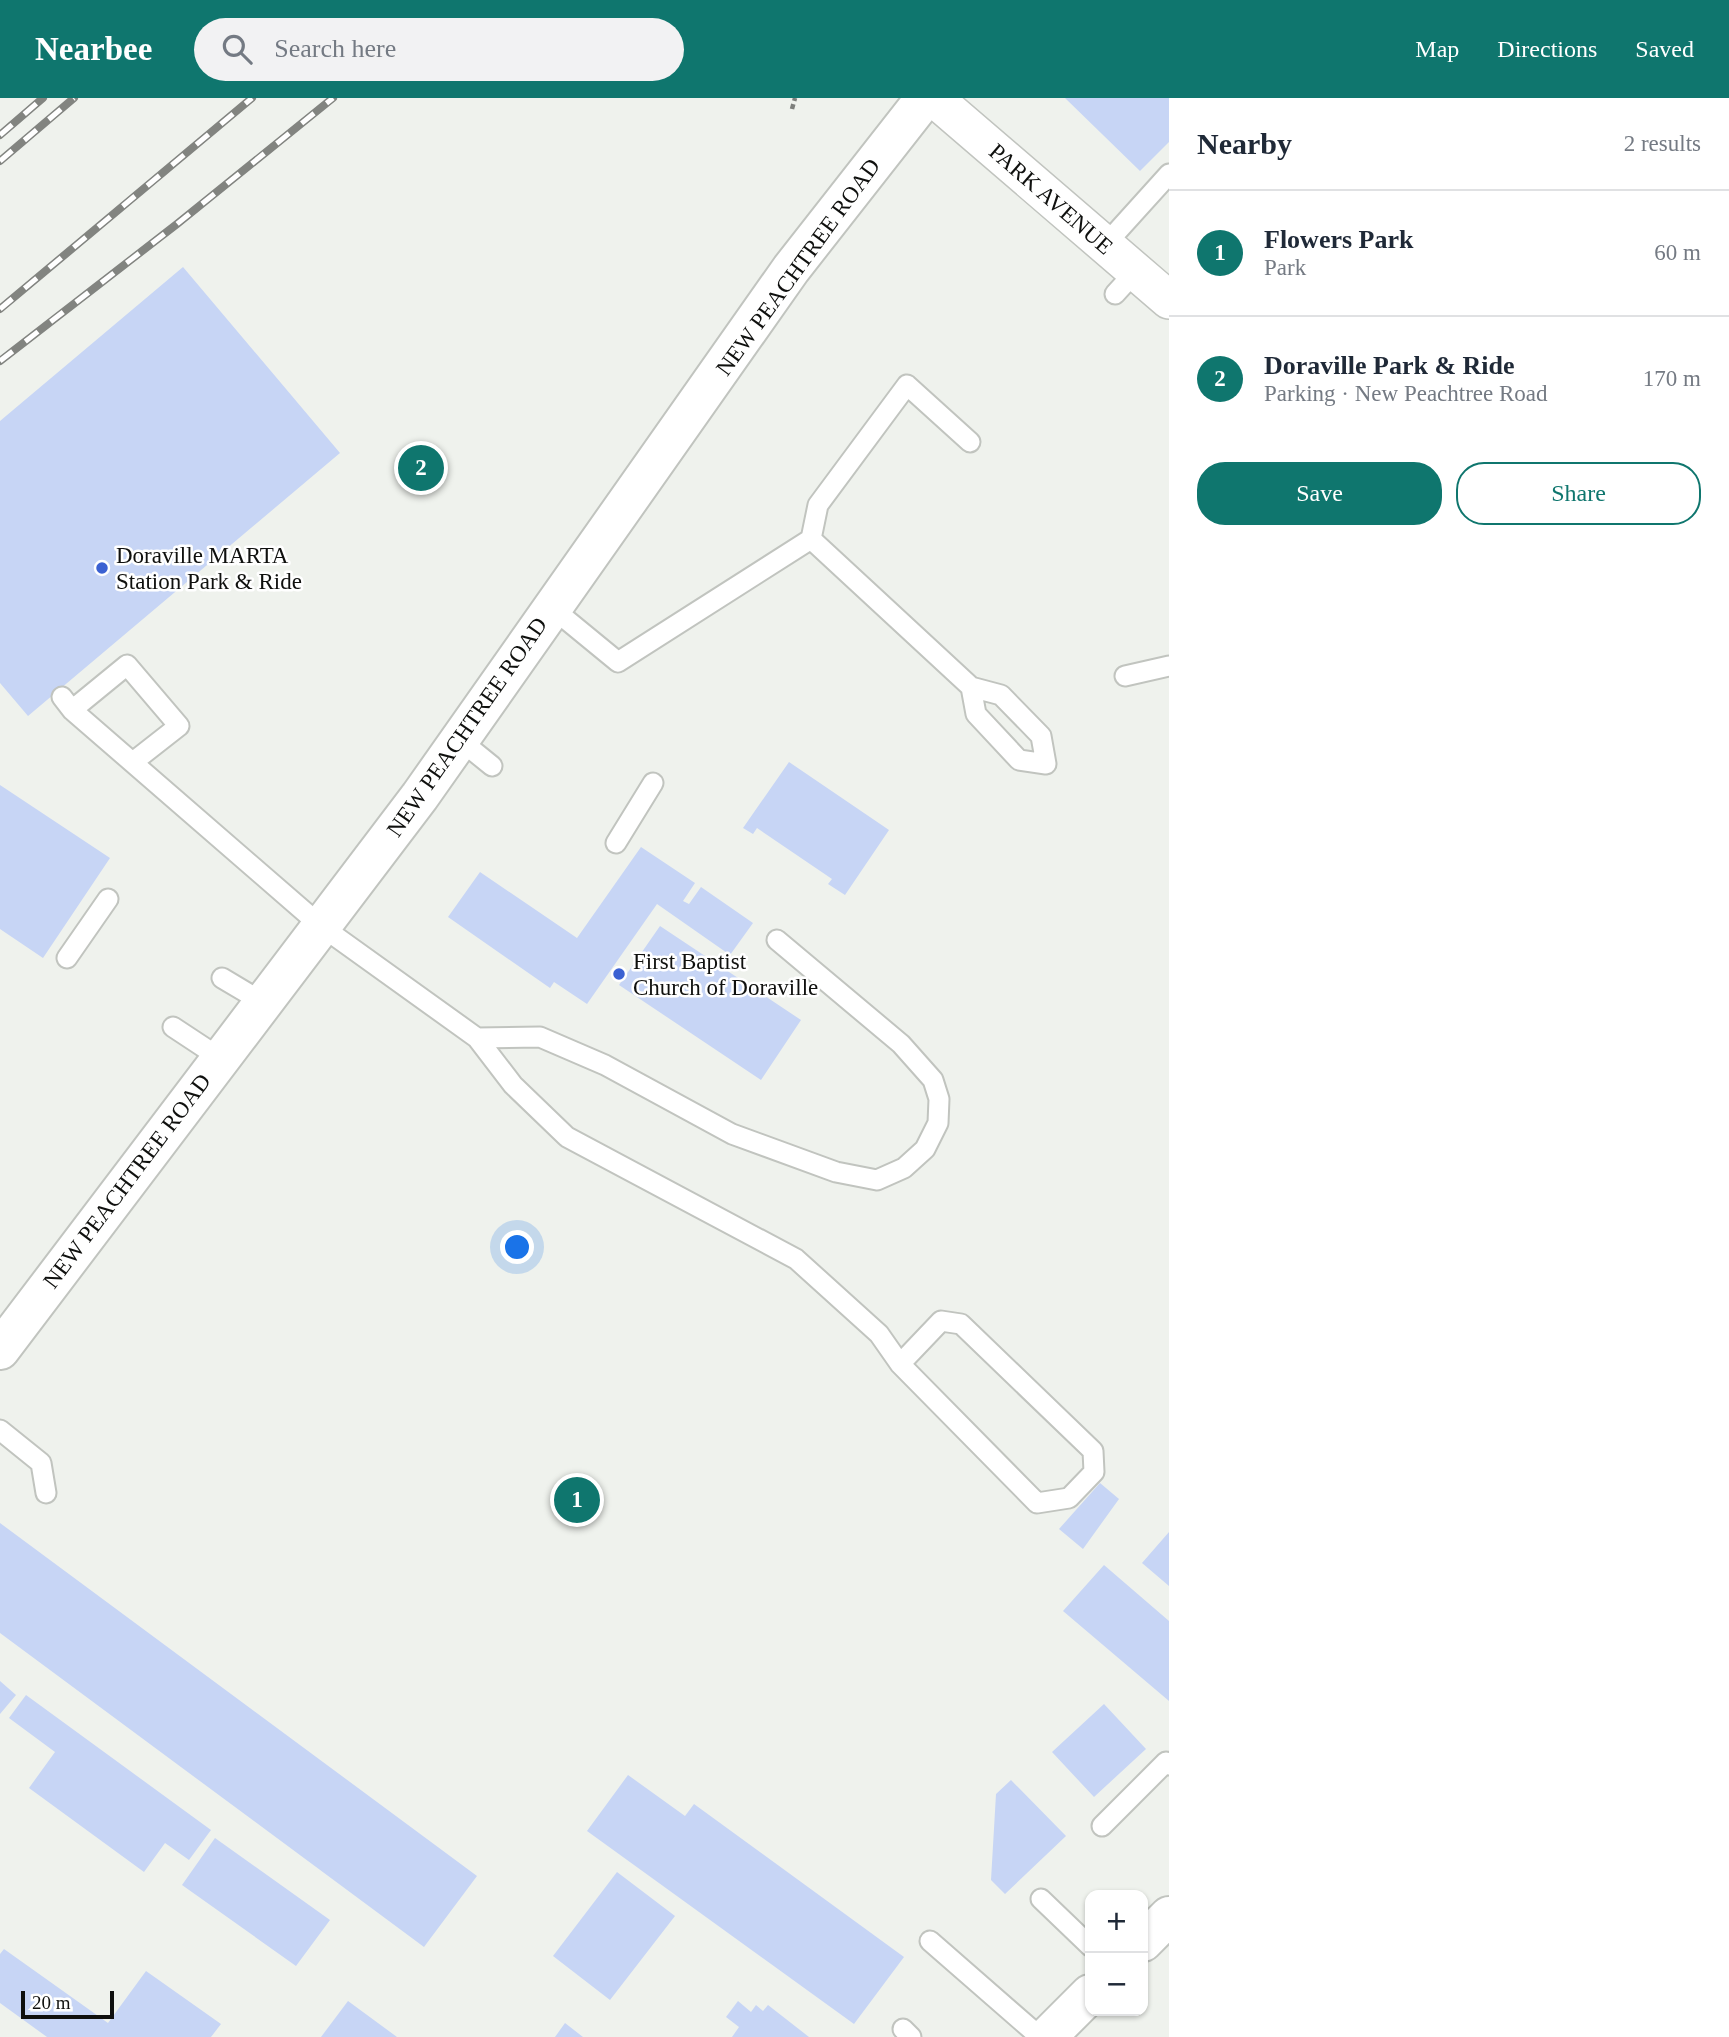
<!DOCTYPE html>
<html lang="en">
<head>
<meta charset="utf-8">
<style>
  body { margin:0; font-family:"Times New Roman",serif; background:#f2f2f3; color:#1f2937 }
  .controls { position:absolute; right:21px; bottom:21px; display:grid; overflow:hidden; border-radius:14px; box-shadow:0 2px 5px #0004 }
  .controls button { width:63px; height:63px; display:grid; place-items:center; padding:0; border:0; border-bottom:2px solid #e0e1e3; background:#fff; color:#1f2937; font:35px sans-serif }
  .scale { position:absolute; left:21px; bottom:18px; width:93px; box-sizing:border-box; padding-left:7px; border:4px solid #0f100e; border-top:0; font-size:19px; line-height:24px; white-space:nowrap; color:#0f100e; -webkit-text-stroke:5px #fff; paint-order:stroke }
  .you { position:absolute; left:518px; top:1150px; width:24px; height:24px; margin:-18px; border:5px solid #fff; border-radius:50%; background:#1a73e8; box-shadow:0 0 0 10px #1a73e833 }
  .badge { display:grid; place-items:center; width:46px; height:46px; border-radius:50%; background:#0f766e; color:#fff; font-size:23px; font-weight:700 }
  .pin { position:absolute; translate:-50% -50%; border:4px solid #fff; box-shadow:0 2px 7px #0006 }
  .list { margin:0; padding:0; list-style:none }
  h2 { display:flex; justify-content:space-between; align-items:center; height:91px; margin:0; padding:0 28px; font-size:30px }
  h2 small { font-size:23px; font-weight:400; color:#747a83 }
  .list li { display:grid; grid-template-columns:46px 1fr auto; gap:21px; align-items:center; box-sizing:border-box; height:126px; padding:0 28px; border-top:2px solid #e0e1e3 }
  .list b { display:block; font-size:26px; white-space:nowrap }
  .list p { margin:0; font-size:23px; white-space:nowrap; color:#747a83 }
  .list em { font-size:23px; font-style:normal; color:#747a83 }
  .actions { display:flex; gap:14px; padding:21px 28px }
  .actions a { flex:1; padding:16px 0; border:2px solid #0f766e; border-radius:28px; text-align:center; font-size:24px; color:#0f766e }
  .actions .main { background:#0f766e; color:#fff }
  .icon { flex:none; width:38px; height:38px; fill:none; stroke:currentColor; stroke-width:2; stroke-linecap:round; stroke-linejoin:round }
  .map { position:relative; flex:none; width:1169px; height:1939px; overflow:hidden }
  header { display:flex; align-items:center; gap:42px; box-sizing:border-box; height:98px; padding:0 35px; background:#0f766e; color:#fff }
  header strong { font-size:33px }
  nav { display:flex; gap:38px; margin-inline-start:auto; font-size:24px }
  .search { width:490px; height:63px; background:#f2f2f3; display:flex; align-items:center; gap:18px; box-sizing:border-box; padding:0 24px; border-radius:38px; color:#747a83; font-size:26px }
  main { display:flex }
  aside { flex:1; background:#fff }
  .map>svg:first-child { display:block }
</style>
</head>
<body>
<header>
<strong>Nearbee</strong>
<div class="search"><svg class="icon" aria-label="search" viewBox="0 0 24 24"><circle cx="10" cy="10" r="6"/><path d="M15 15l6 6"/></svg>Search here</div>
<nav><a>Map</a><a>Directions</a><a>Saved</a></nav>
</header>
<main>
<div class="map">
<svg width="1169" height="1939" viewBox="0 0 1169 1939">
  <rect width="100%" height="100%" fill="#eff2ed"/>
  <path fill="#c7d5f5" d="M 1065,0 L 1169,0 L 1169,44 L 1140,73 Z
    M 183,169 L 340,355 L 28,618 L 0,585 L 0,323 Z
    M 789,664 L 889,732 L 845,797 L 828,786 L 832,781 L 757,730 L 753,736 L 743,730 Z
    M 0,687 L 110,760 L 43,860 L 0,831 Z
    M 641,749 L 695,785 L 683,803 L 689,806 L 701,789 L 753,825 L 730,857 L 657,806 L 587,906 L 554,884 L 550,890 L 448,819 L 480,774 L 577,840 Z
    M 660,828 L 801,922 L 761,982 L 619,887 Z
    M 1100,1385 L 1119,1401 L 1083,1451 L 1059,1431 Z
    M 0,1425 L 477,1778 L 424,1849 L 0,1535 Z
    M 1169,1434 L 1169,1488 L 1142,1465 Z
    M 1104,1467 L 1169,1523 L 1169,1603 L 1063,1513 Z
    M 0,1583 L 16,1597 L 0,1616 Z
    M 26,1597 L 211,1732 L 189,1762 L 165,1745 L 144,1774 L 29,1690 L 55,1654 L 9,1620 Z
    M 1104,1606 L 1146,1651 L 1094,1699 L 1052,1654 Z
    M 628,1677 L 685,1718 L 694,1706 L 904,1859 L 854,1926 L 587,1733 Z
    M 1011,1682 L 1066,1738 L 1005,1796 L 991,1782 L 996,1696 Z
    M 215,1740 L 330,1822 L 296,1868 L 182,1787 Z
    M 617,1774 L 675,1818 L 610,1902 L 553,1858 Z
    M 4,1851 L 108,1925 L 146,1873 L 221,1926 L 211,1939 L 47,1939 L 0,1905 L 0,1856 Z
    M 348,1903 L 397,1939 L 321,1939 Z
    M 738,1903 L 751,1914 L 756,1907 L 763,1913 L 768,1907 L 809,1939 L 732,1939 L 739,1929 L 726,1919 Z
    M 565,1925 L 583,1939 L 555,1939 Z"/>
  <g fill="none" stroke-linecap="round" stroke-linejoin="round">
    <g stroke="#c1c4bf" stroke-width="23">
      <path id="lane" d="M 1104,148 L 1169,76
        M 1115,196 L 1136,173
        M 811,441 L 818,407 L 907,287 L 970,344
        M 551,509 L 618,564 L 811,441 L 971,589 L 1001,597 L 1041,638 L 1046,666 L 1019,662 L 976,616 L 971,589
        M 1125,578 L 1169,568
        M 62,599 L 72,612 L 321,828 L 477,940 L 513,987 L 567,1039 L 796,1161 L 879,1236 L 900,1266 L 1037,1405 L 1069,1400 L 1094,1374 L 1093,1353 L 961,1226 L 941,1223 L 900,1266
        M 72,612 L 127,567 L 179,628 L 133,664
        M 460,642 L 492,668
        M 616,745 L 653,685
        M 67,860 L 108,801
        M 222,880 L 264,905
        M 173,929 L 220,960
        M 477,940 L 540,939 L 605,967 L 732,1036 L 836,1074 L 877,1082 L 904,1070 L 925,1051 L 938,1025 L 939,1001 L 933,982 L 901,946 L 777,842
        M 0,1332 L 41,1365 L 46,1395
        M 1102,1728 L 1166,1664 L 1169,1667
        M 1041,1801 L 1090,1848
        M 930,1843 L 1040,1939
        M 903,1931 L 911,1939"/>
    </g>
    <g stroke="#c1c4bf" stroke-width="40">
      <path id="street" d="M 934,0 L 1169,202"/>
    </g>
    <g stroke="#c1c4bf" stroke-width="42">
      <path id="secondary" d="M 0,1252 L 420,698 L 791,171 L 925,0"/>
    </g>
    <g stroke="#c1c4bf" stroke-width="42">
      <path id="primary" d="M 1143,1844 L 1169,1818
        M 1047,1939 L 1090,1896"/>
    </g>
    <path stroke="#7d7f7c" stroke-width="4.5" stroke-dasharray="5 3.5" stroke-linecap="butt" d="M 792,11 L 795,0"/>
    <use href="#lane" stroke="#fff" stroke-width="19"/>
    <use href="#street" stroke="#fff" stroke-width="37"/>
    <use href="#secondary" stroke="#fff" stroke-width="38"/>
    <use href="#primary" stroke="#fff" stroke-width="38"/>
    <g stroke="#828480" stroke-width="8">
      <path id="rail" d="M 0,37 L 43,0
        M 0,63 L 74,0
        M 0,211 L 252,0
        M 0,263 L 177,126 L 333,0"/>
    </g>
    <use href="#rail" stroke="#fff" stroke-width="5" stroke-dasharray="16" stroke-linecap="butt"/>
  </g>
  <g fill="#3b61d2" stroke="#fff" stroke-width="2.5">
    <circle cx="102" cy="470" r="7"/>
    <circle cx="619" cy="876" r="7"/>
  </g>
  <g text-anchor="middle" dominant-baseline="central" stroke-width="5" stroke-linejoin="round" paint-order="stroke">
    <g font-size="23" fill="#0f100e" stroke="#fff">
      <text transform="translate(1051 101) rotate(41)">PARK AVENUE</text>
      <text transform="translate(798 169) rotate(-54)">NEW PEACHTREE ROAD</text>
      <text transform="translate(467 629) rotate(-55)">NEW PEACHTREE ROAD</text>
      <text transform="translate(127 1083) rotate(-53)">NEW PEACHTREE ROAD</text>
    </g>
    <g font-size="23" fill="#0f100e" stroke="#fff" text-anchor="start">
      <text x="116" y="457">Doraville MARTA<tspan x="116" dy="26">Station Park &amp; Ride</tspan></text>
      <text x="633" y="863">First Baptist<tspan x="633" dy="26">Church of Doraville</tspan></text>
    </g>
  </g>
</svg>
<div class="controls">
<button>+</button>
<button>−</button>
</div>
<div class="scale">20 m</div>
<div class="you"></div>
<div class="pin badge" style="left:577px;top:1402px">1</div>
<div class="pin badge" style="left:421px;top:370px">2</div>
</div>
<aside>
<h2>Nearby<small>2 results</small></h2>
<ul class="list">
<li><span class="badge">1</span><div><b>Flowers Park</b><p>Park</p></div><em>60 m</em></li>
<li><span class="badge">2</span><div><b>Doraville Park &amp; Ride</b><p>Parking · New Peachtree Road</p></div><em>170 m</em></li>
</ul>
<div class="actions"><a class="main">Save</a><a>Share</a></div>
</aside>
</main>
</body>
</html>
